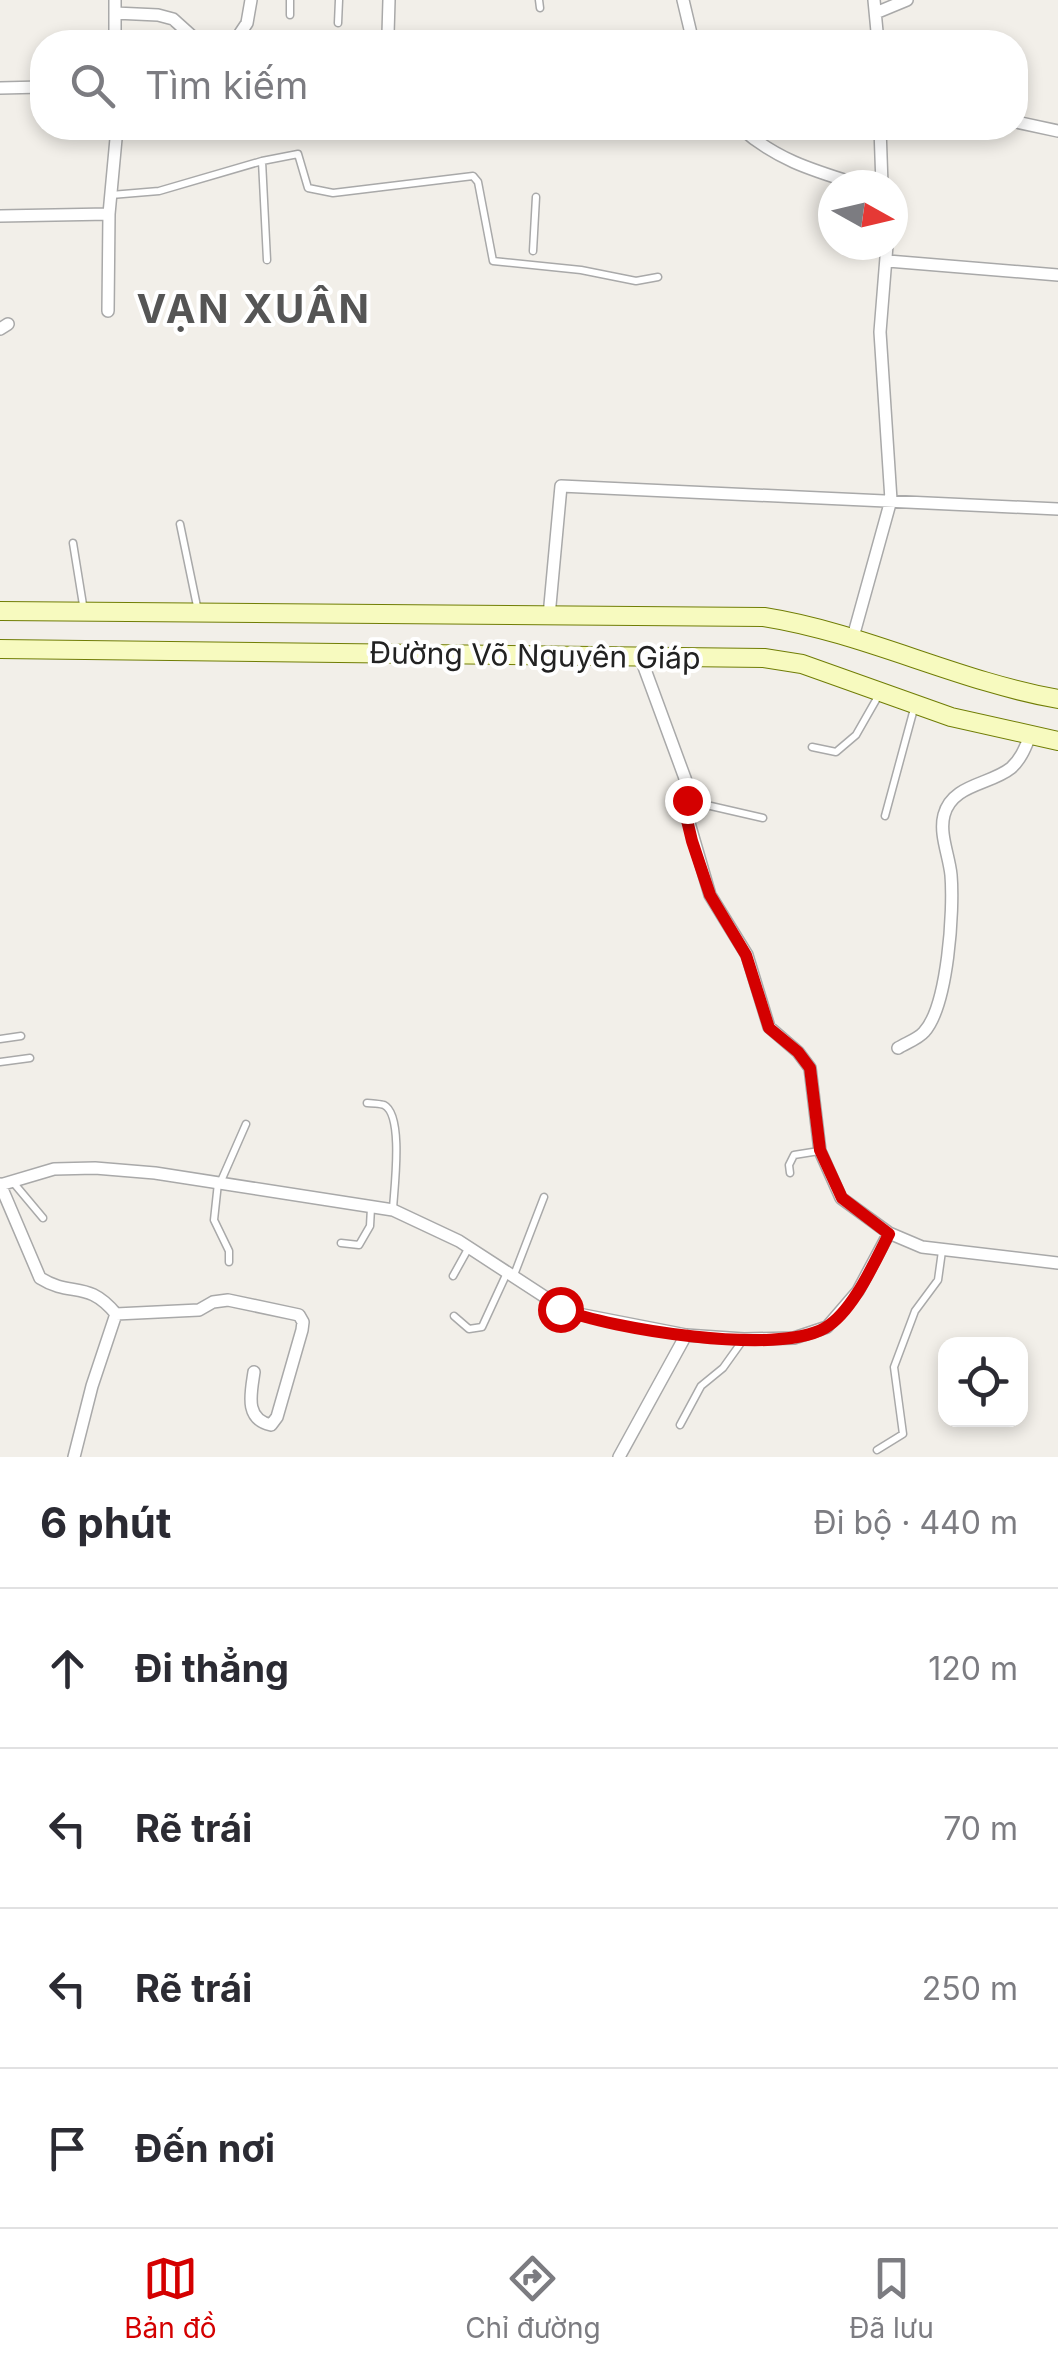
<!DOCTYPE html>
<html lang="vi">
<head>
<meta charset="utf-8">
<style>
  body { margin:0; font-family:Inter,sans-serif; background:#f7f7f7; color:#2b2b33 }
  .controls { position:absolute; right:30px; bottom:30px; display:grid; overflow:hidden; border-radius:20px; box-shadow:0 5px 15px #0003 }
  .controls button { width:90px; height:90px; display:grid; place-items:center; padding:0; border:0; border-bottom:2px solid #e1e1e2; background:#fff; color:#2b2b33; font:50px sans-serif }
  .compass { position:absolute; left:818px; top:170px; width:90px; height:90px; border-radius:50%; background:#fff; box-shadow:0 5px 15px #0003; rotate:98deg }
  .stop { position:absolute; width:30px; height:30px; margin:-22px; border:8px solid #d40000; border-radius:50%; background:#fff }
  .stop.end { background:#d40000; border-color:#fff; box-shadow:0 2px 10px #0008 }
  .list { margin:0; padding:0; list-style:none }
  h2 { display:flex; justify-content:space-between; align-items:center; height:130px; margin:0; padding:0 40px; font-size:42px }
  h2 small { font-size:32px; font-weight:400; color:#7c7c81 }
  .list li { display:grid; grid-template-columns:65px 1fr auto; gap:30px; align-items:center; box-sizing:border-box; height:160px; padding:0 40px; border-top:2px solid #e1e1e2 }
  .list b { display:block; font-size:38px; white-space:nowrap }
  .list em { font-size:32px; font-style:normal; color:#7c7c81 }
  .icon { flex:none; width:55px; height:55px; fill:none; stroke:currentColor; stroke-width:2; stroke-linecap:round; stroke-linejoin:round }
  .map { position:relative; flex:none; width:1058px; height:1457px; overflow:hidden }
  .search { position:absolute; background:#fff; box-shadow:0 5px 15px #0003; left:30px; right:30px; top:30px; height:110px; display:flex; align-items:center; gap:25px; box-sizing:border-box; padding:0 35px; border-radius:40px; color:#7c7c81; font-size:38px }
  .sheet { height:770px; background:#fff }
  nav { display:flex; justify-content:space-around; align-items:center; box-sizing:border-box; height:140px; border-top:2px solid #e1e1e2; background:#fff; font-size:28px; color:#7c7c81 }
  nav a { display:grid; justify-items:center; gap:5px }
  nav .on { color:#d40000 }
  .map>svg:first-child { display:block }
</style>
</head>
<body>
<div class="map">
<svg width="1058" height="1457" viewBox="0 0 1058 1457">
  <rect width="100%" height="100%" fill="#f2efe9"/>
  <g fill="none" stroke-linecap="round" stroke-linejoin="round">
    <g stroke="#a9a9a9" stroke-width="9">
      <path id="lane" d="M 539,0 L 540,8
        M 290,15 L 290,0
        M 338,23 L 339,0
        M 262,161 L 267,260
        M 111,195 L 159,191 L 262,161 L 298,154 L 308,188 L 333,193 L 473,176 L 478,182 L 493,261 L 581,270 L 636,281 L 658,277
        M 533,251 L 536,197
        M 180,524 L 198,611
        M 73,543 L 84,611
        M 812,747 L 836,752 L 856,735 L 880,693
        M 689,801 L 763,818
        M 885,816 L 915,705
        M 0,1039 L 21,1036
        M 0,1062 L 30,1058
        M 367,1103 C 370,1103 381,1104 384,1105 C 404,1115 394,1189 393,1209
        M 790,1173 L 789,1165 L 794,1155 L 819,1151
        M 12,1181 L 43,1218
        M 221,1181 L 246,1124
        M 218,1183 L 214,1220 L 229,1251 L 229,1262
        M 341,1243 L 359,1245 L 370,1226 L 371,1208
        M 514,1275 L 544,1197
        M 453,1276 L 468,1249
        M 454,1316 L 469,1329 L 482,1327 L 506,1275
        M 680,1425 L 701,1386 L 723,1368 L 743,1340
        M 877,1450 L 903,1434 L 894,1367 L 915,1311 L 938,1280 L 942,1251"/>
    </g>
    <g stroke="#a9a9a9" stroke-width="14">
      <path id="street" d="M 115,0 L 115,42
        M 683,0 L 693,42
        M 874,0 L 878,42
        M 878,12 L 907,0
        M 115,13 L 158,15 L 173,19 L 193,37 L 235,41 L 247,23 L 251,0
        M 388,34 L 389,0
        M 0,88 L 42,87
        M 1016,122 L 1058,131
        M 741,128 C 776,160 815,171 860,185
        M 880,128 L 882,185
        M 0,216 L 109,214
        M 888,261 L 1058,275
        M 108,311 L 109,214 L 117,128
        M 0,329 L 8,324
        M 549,616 L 561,486 L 1058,509
        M 853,637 L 891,500 L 880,332 L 887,245
        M 640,656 L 686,781 L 687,816 L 710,895 L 747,955 L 769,1027 L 798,1052 L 810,1068 L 820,1151 L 841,1198 L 889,1233 L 922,1247 L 1058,1263
        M 898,1048 C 906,1043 918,1039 924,1032 C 948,1006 954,910 951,875 C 949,855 939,834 944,815 C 952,784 990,785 1011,768 C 1021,759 1025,748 1030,736
        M 0,1184 L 40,1278 C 72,1298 87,1279 116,1314 L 92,1386 L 74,1457
        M 0,1185 L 54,1169 L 95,1168 L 155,1173 L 393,1210 L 459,1241 L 568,1312 L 686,1335 L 744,1339 L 794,1338 L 827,1327 L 858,1291 L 889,1233
        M 116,1314 L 199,1310 L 213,1302 L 228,1300 L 299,1315 L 303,1322 L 302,1330 L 277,1417 L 271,1425 C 244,1419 251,1393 254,1372
        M 619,1457 L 686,1335"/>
    </g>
    <g stroke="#707d05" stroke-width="20">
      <path id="secondary" d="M 0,611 L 764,617 C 865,633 957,681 1058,699
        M 0,649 L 764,658 L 802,664 L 951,717 L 1058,741"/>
    </g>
    <use href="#lane" stroke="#fff" stroke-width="6"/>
    <use href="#street" stroke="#fff" stroke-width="11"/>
    <use href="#secondary" stroke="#f7fabf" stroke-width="18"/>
  </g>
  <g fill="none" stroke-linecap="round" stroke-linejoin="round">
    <path stroke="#d40000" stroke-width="12" d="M 560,1309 C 612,1329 776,1356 825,1328 C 853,1312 875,1261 889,1234 L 842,1198 L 820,1150 L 810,1068 L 798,1052 L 769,1028 L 746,955 L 710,895 L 692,841 L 686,816 L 687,800"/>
  </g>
  <g text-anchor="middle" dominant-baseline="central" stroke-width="8" stroke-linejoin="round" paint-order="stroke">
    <g font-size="30" fill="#222" stroke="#fff">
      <text transform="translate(535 655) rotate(1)">Đường Võ Nguyên Giáp</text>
    </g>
    <g font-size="40" font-weight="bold" letter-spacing="2.5" fill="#555" stroke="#fff">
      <text x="254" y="308">VẠN XUÂN</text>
    </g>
  </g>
</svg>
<div class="controls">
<button><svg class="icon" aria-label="locate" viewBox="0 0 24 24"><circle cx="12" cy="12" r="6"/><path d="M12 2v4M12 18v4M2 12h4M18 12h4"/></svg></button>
</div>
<svg class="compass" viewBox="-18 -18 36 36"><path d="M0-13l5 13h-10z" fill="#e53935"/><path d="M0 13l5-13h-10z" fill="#7c7c81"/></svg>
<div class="stop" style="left:560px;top:1309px"></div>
<div class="stop end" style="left:687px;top:800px"></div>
<div class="search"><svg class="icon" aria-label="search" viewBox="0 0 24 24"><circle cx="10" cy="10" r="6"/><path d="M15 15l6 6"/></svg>Tìm kiếm</div>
</div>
<section class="sheet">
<h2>6 phút<small>Đi bộ · 440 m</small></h2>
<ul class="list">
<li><svg class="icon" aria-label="ahead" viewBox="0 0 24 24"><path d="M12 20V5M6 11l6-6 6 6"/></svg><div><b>Đi thẳng</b></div><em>120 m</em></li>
<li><svg class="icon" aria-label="left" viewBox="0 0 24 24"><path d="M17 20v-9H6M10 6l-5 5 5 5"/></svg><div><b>Rẽ trái</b></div><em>70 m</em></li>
<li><svg class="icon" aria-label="left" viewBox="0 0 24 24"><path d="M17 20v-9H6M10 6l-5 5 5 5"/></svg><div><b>Rẽ trái</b></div><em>250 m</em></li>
<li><svg class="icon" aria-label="arrive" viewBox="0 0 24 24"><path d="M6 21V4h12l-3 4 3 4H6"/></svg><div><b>Đến nơi</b></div></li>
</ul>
</section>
<nav>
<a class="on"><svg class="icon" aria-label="map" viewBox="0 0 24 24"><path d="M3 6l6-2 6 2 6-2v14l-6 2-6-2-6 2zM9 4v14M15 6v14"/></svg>Bản đồ</a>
<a><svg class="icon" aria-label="directions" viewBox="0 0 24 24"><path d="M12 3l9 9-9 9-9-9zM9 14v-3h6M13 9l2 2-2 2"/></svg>Chỉ đường</a>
<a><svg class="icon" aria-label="saved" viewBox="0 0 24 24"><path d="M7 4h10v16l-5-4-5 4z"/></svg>Đã lưu</a>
</nav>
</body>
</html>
